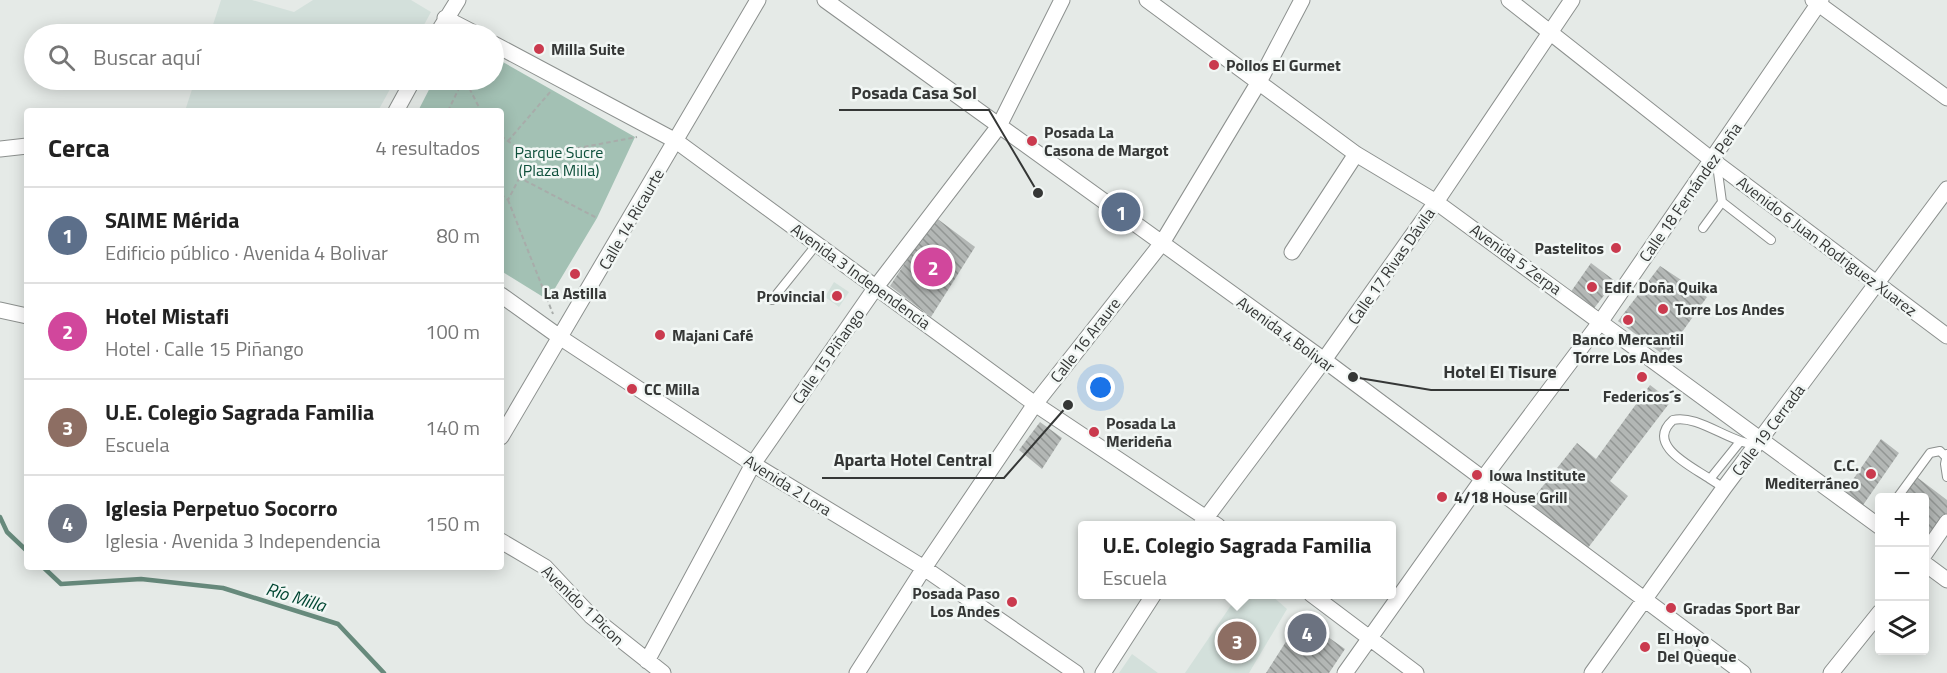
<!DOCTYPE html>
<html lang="es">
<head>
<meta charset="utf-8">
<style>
  body { margin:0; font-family:"Titillium Web",sans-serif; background:#f6f6f6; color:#222 }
  .controls { position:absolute; right:18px; bottom:18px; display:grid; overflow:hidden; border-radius:6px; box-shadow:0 3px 15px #0003 }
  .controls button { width:54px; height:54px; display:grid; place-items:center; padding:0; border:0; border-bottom:2px solid #e0e0e0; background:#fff; color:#222; font:30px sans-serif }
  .you { position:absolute; left:1101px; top:388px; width:21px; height:21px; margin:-15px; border:4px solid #fff; border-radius:50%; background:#1a73e8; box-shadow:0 0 0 9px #1a73e833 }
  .badge { display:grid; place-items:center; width:39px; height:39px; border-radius:50%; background:#ea580c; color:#fff; font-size:20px; font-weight:700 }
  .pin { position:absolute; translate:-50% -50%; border:3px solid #fff; box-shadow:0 2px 6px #0006 }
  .popup { position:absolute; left:1078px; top:521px; width:318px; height:78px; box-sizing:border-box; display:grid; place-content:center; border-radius:6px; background:#fff; filter:drop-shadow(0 2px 4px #0005); font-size:20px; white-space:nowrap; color:#767676 }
  .popup b { font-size:22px; color:#222 }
  .popup::after { content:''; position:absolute; left:50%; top:100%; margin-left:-12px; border:12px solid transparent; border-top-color:#fff }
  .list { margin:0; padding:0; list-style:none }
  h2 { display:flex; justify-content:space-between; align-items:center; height:78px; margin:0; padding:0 24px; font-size:26px }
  h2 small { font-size:20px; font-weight:400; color:#767676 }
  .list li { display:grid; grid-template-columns:39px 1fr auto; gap:18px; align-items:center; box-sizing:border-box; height:96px; padding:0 24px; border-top:2px solid #e0e0e0 }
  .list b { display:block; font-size:22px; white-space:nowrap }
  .list p { margin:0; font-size:20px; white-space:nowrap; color:#767676 }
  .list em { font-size:20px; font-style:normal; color:#767676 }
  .icon { flex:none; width:33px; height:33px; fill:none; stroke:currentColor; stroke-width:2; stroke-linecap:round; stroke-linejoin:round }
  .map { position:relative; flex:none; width:1947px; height:673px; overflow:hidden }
  .search { position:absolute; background:#fff; box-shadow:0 3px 15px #0003; left:24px; top:24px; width:480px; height:66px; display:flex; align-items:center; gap:15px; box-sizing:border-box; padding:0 21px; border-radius:33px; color:#767676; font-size:22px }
  .panel { position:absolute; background:#fff; box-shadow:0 3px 15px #0003; left:24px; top:108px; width:480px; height:462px; border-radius:6px }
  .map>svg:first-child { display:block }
</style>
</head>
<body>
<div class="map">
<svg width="1947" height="673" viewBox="0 0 1947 673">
  <defs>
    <pattern id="building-back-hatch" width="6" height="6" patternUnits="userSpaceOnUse" patternTransform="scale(1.5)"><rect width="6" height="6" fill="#b3b7b5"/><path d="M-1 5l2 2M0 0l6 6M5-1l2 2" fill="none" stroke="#929694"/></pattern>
  </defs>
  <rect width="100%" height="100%" fill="#e5eae7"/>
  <path fill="#d3e0db" d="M 221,0 L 252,0 L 294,12 L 313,0 L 411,0 L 431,12 L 419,34 L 210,34 Z
    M 195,80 L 395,80 L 378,111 L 185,111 Z
    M 834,282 L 849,292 L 839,307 L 825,297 Z
    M 1238,595 L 1271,595 L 1287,609 L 1249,673 L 1185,673 Z
    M 1132,654 L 1158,673 L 1119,673 Z"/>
  <path fill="#a3c1b4" d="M 494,57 L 635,137 L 597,218 L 548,300 L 501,271 L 501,111 L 418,111 L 434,80 L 494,80 Z"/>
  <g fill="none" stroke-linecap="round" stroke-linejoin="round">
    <path stroke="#678a7c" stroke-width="4.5" d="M 0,517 L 7,532 L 27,551
      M 43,567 L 61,584 L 141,579 L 223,588 L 338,624 L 384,673"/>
  </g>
  <path fill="url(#building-back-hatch)" d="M 935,217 L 975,247 L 931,317 L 890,286 Z
    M 1591,263 L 1615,281 L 1592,311 L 1570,293 Z
    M 1660,266 L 1707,297 L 1665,356 L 1618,321 Z
    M 1650,385 L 1671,401 L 1610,481 L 1628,496 L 1584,553 L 1527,506 L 1577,443 L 1596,459 Z
    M 1040,422 L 1062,438 L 1042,469 L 1019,450 Z
    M 1881,439 L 1899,453 L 1861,508 L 1843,494 Z
    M 1914,475 L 1947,500 L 1947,519 L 1924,552 L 1924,498 L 1898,498 Z
    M 1301,618 L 1345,649 L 1329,673 L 1266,673 Z"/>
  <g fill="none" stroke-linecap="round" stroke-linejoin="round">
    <g stroke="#8c908e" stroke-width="10">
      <path id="service" d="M 1722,202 L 1771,240
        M 1703,228 L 1722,202 L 1717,165
        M 772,300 L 817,244
        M 1947,454 L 1945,464 L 1947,477
        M 1710,479 C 1691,466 1645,445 1673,420 C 1697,414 1729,442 1755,445
        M 1724,488 L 1710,479 L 1739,443
        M 1897,498 L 1930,453 L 1940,451 L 1945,456"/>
    </g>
    <g stroke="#8c908e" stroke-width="17">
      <path id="minor" d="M 825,0 L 1324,360 L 1743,673
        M 1147,0 L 1356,154 L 1436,202 L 1880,527
        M 1509,0 L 1712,160 L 1947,336
        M 1813,0 L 1947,98
        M 445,18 L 476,34
        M 437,34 L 458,0
        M 494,44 L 676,141 L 1035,404 L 1218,526
        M 396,111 L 413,80
        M 0,149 L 27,146
        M 1292,252 L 1356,154
        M 501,295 L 561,338 L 753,464 L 924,568 L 1076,673
        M 0,310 L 27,316
        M 501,437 L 758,0
        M 1200,526 L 1324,360 L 1436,202 L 1572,0
        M 501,541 L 545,567 L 591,616 L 663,673
        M 1924,555 L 1947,522
        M 1924,563 L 1947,580
        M 1311,594 L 1416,673
        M 647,661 L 753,464 L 876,287 L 999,126 L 1062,0
        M 857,673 L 924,568 L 1035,404 L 1162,243 L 1260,80 L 1302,0
        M 1103,673 L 1154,594
        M 1345,673 L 1482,480 L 1601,321 L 1821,0
        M 1592,673 L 1724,488 L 1947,189
        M 1831,673 L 1880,612"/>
    </g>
    <path stroke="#a8acaa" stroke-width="2" stroke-dasharray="4.5 3" stroke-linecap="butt" d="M 466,82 L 481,111
      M 448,111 L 461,84 L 466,81
      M 501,136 L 530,157
      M 508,141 L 551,91
      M 518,177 L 597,218
      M 501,194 L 508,200 L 530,157 L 637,137
      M 508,200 L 553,314"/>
    <use href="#service" stroke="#fff" stroke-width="8"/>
    <use href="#minor" stroke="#fff" stroke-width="15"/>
  </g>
  <g fill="#ca3a4e" stroke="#f2f7f5" stroke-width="2">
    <circle cx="539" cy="49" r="6"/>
    <circle cx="1214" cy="65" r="6"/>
    <circle cx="1032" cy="141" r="6"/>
    <circle cx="1616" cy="248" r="6"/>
    <circle cx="575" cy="274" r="6"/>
    <circle cx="1592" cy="287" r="6"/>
    <circle cx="837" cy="296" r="6"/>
    <circle cx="1663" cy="309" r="6"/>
    <circle cx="1628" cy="320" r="6"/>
    <circle cx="660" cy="335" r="6"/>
    <circle cx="1642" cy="377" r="6"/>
    <circle cx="632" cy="389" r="6"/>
    <circle cx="1094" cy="432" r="6"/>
    <circle cx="1871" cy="474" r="6"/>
    <circle cx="1477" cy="475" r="6"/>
    <circle cx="1442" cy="497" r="6"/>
    <circle cx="1012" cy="602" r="6"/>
    <circle cx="1671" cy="608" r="6"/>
    <circle cx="1645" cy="647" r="6"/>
  </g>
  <g text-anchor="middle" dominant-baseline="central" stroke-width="5" stroke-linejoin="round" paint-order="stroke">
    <g font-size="16" font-weight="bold" fill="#353736" stroke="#f2f7f5" text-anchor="start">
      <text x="551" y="49">Milla Suite</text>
      <text x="1226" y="65">Pollos El Gurmet</text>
      <text x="1044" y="132">Posada La<tspan x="1044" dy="18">Casona de Margot</tspan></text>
      <text x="1604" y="248" text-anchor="end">Pastelitos</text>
      <text x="1604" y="287">Edif. Doña Quika</text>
      <text x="575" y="293" text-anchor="middle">La Astilla</text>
      <text x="825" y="296" text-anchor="end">Provincial</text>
      <text x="1675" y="309">Torre Los Andes</text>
      <text x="672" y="335">Majani Café</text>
      <text x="1628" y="339" text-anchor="middle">Banco Mercantil<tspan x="1628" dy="18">Torre Los Andes</tspan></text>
      <text x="644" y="389">CC Milla</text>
      <text x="1642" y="396" text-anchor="middle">Federicos´s</text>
      <text x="1106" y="423">Posada La<tspan x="1106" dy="18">Merideña</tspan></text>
      <text x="1859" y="465" text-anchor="end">C.C.<tspan x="1859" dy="18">Mediterráneo</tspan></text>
      <text x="1489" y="475">Iowa Institute</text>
      <text x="1454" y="497">4/18 House Grill</text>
      <text x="1000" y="593" text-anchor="end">Posada Paso<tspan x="1000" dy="18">Los Andes</tspan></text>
      <text x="1683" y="608">Gradas Sport Bar</text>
      <text x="1657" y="638">El Hoyo<tspan x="1657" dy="18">Del Queque</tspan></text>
    </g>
    <g font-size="16" fill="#0f503c" stroke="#f2f7f5">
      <text x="559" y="152">Parque Sucre<tspan x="559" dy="18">(Plaza Milla)</tspan></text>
    </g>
    <g font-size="16" fill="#353736" stroke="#f2f7f5">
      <text transform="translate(1690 192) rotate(-55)">Calle 18 Fernández Peña</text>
      <text transform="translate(631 219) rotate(-60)">Calle 14 Ricaurte</text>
      <text transform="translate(1827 246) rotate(37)">Avenido 6 Juan Rodriguez Xuarez</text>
      <text transform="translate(1516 259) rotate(36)">Avenida 5 Zerpa</text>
      <text transform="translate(1391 266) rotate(-55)">Calle 17 Rivas Dávila</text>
      <text transform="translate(861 276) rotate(36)">Avenida 3 Independencia</text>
      <text transform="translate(1286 334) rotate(36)">Avenida 4 Bolivar</text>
      <text transform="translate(1085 340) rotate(-52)">Calle 16 Araure</text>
      <text transform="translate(828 356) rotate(-55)">Calle 15 Piñango</text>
      <text transform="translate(1768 430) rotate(-53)">Calle 19 Cerrada</text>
      <text transform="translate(788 485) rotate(32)">Avenida 2 Lora</text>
      <text transform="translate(583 605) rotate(44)">Avenido 1 Picon</text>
    </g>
    <g font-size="18" font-style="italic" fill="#004632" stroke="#f2f7f5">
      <text transform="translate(296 597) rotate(17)">Río Milla</text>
    </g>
  </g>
  <path fill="none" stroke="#353736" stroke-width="2" d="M1038 193L989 110H839M1353 377L1431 390H1569M1068 405L1004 478H822"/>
  <g fill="#353736" stroke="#f2f7f5" stroke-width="2">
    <circle cx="1038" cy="193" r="6"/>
    <circle cx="1353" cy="377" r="6"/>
    <circle cx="1068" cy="405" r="6"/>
  </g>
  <g font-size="18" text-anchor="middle" font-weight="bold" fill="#353736" stroke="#f2f7f5" stroke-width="5" stroke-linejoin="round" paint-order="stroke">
    <text x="914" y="99">Posada Casa Sol</text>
    <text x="1500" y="378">Hotel El Tisure</text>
    <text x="913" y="466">Aparta Hotel Central</text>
  </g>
</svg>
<div class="controls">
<button>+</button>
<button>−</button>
<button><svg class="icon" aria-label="layers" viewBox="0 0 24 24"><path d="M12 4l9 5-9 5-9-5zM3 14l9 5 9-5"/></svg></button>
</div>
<div class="you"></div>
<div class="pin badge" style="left:1121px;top:212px;background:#5c6f8a">1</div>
<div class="pin badge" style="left:933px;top:267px;background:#d1479c">2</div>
<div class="pin badge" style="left:1237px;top:641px;background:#8d6e63">3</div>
<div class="popup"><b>U.E. Colegio Sagrada Familia</b>Escuela</div>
<div class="pin badge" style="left:1307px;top:633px;background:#6b7280">4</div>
<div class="search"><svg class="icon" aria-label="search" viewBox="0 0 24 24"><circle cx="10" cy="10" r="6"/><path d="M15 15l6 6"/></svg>Buscar aquí</div>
<section class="panel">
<h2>Cerca<small>4 resultados</small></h2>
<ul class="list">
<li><span class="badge" style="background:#5c6f8a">1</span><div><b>SAIME Mérida</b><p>Edificio público · Avenida 4 Bolivar</p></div><em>80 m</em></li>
<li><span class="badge" style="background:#d1479c">2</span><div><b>Hotel Mistafi</b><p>Hotel · Calle 15 Piñango</p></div><em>100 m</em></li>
<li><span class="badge" style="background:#8d6e63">3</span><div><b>U.E. Colegio Sagrada Familia</b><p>Escuela</p></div><em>140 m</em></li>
<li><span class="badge" style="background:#6b7280">4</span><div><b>Iglesia Perpetuo Socorro</b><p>Iglesia · Avenida 3 Independencia</p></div><em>150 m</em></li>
</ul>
</section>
</div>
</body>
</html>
